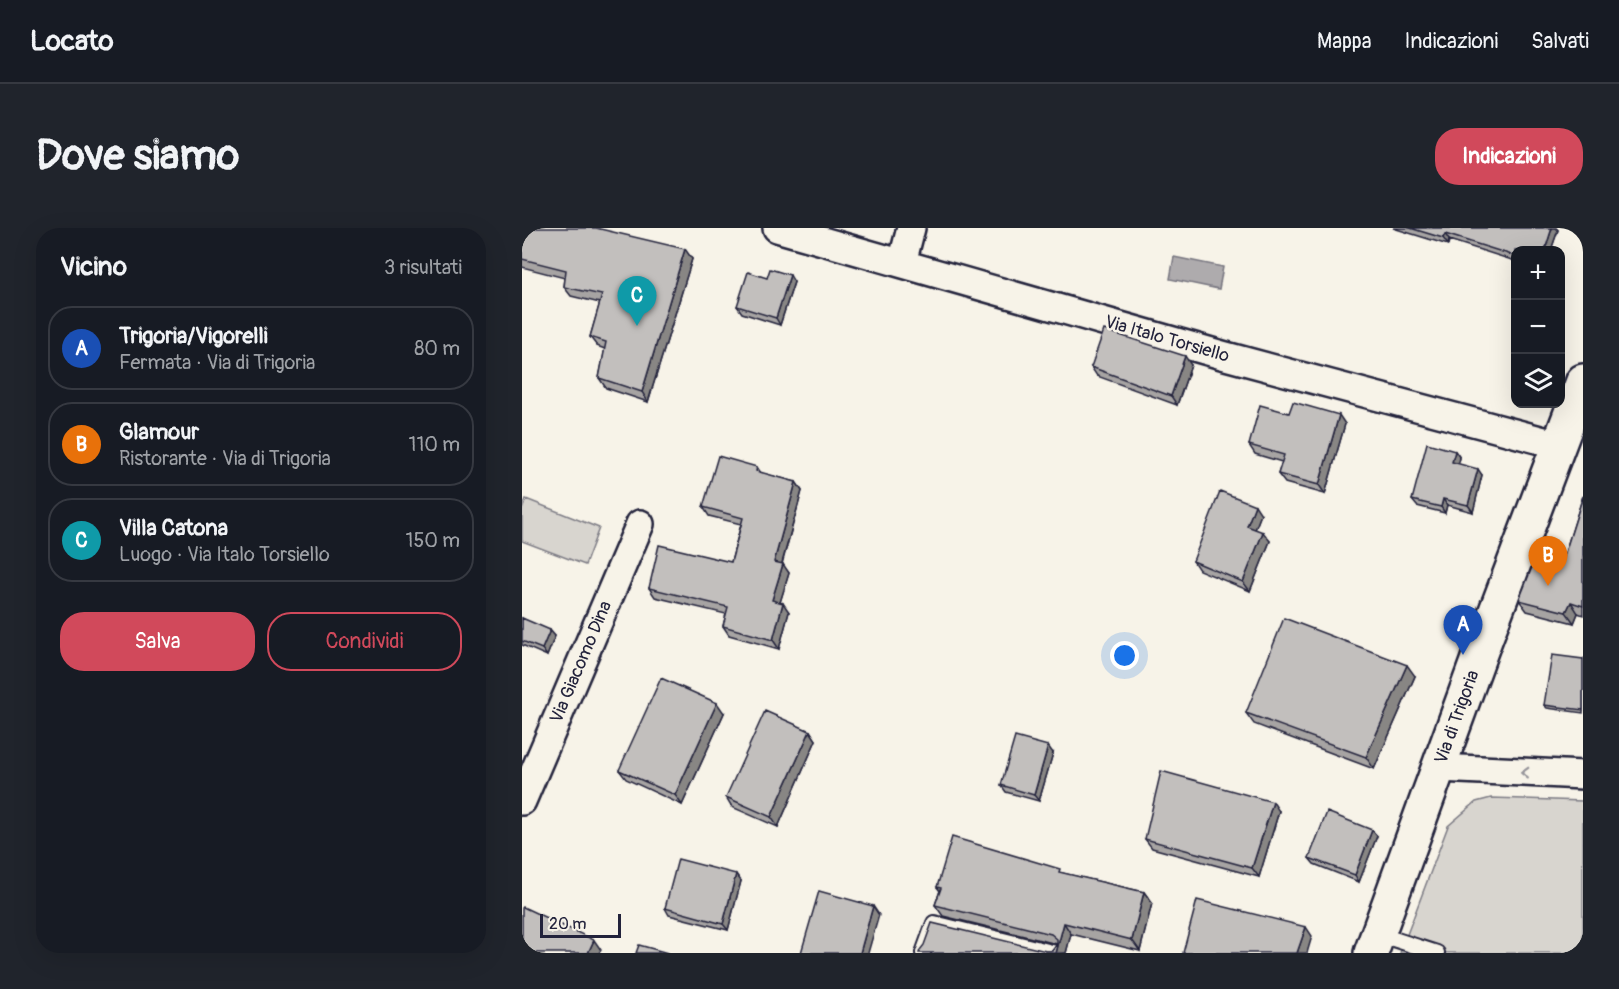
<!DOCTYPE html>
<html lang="it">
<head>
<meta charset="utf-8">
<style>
  body { margin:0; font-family:Pangolin,sans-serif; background:#20242c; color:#f1f3f6 }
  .controls { position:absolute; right:18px; top:18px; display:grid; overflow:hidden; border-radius:12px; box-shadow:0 6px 24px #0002 }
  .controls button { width:54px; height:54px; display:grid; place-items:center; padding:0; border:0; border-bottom:2px solid #363941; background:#171b24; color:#f1f3f6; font:30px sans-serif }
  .scale { position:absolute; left:18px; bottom:15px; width:81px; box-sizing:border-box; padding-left:6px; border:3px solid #22223b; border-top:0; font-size:16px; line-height:21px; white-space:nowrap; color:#22223b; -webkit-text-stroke:4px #f7f3e8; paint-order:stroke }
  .you { position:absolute; left:603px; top:428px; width:21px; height:21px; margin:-15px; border:4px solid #fff; border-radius:50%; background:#1a73e8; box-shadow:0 0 0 9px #1a73e833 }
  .badge { display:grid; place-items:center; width:39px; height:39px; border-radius:50%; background:#d1495b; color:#fff; font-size:20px; font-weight:700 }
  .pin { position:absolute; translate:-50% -50px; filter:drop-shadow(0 2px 3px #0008) }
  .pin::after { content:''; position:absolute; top:32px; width:21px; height:18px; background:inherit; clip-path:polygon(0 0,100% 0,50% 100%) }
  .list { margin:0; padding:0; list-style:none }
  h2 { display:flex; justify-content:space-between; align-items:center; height:78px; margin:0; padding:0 24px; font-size:26px }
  h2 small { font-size:20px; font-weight:400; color:#9ea1a6 }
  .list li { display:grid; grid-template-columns:39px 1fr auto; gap:18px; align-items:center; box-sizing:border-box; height:84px; margin:0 12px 12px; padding:0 12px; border:2px solid #363941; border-radius:24px }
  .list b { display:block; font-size:22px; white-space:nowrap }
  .list p { margin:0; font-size:20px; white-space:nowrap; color:#9ea1a6 }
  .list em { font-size:20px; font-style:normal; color:#9ea1a6 }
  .actions { display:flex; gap:12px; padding:18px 24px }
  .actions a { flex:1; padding:14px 0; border:2px solid #d1495b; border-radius:24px; text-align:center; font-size:21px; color:#d1495b }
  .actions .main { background:#d1495b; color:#fff }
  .icon { flex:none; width:33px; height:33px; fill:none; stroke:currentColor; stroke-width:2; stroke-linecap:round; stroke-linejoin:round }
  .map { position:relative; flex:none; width:1061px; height:725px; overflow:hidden; border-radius:24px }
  header { display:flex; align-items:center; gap:36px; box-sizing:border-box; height:84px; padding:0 30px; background:#171b24; border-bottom:2px solid #363941 }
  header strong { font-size:28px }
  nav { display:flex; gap:33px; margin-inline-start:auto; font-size:21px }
  .intro { display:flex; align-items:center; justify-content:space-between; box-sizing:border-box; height:144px; padding:0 36px }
  h1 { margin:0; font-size:42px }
  .button { padding:15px 27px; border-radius:24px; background:#d1495b; color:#fff; font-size:21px; font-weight:700 }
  main { display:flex; gap:36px; padding:0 36px }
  aside { flex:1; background:#171b24; border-radius:24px; box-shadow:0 6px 24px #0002 }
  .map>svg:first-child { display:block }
</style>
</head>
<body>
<header>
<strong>Locato</strong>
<nav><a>Mappa</a><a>Indicazioni</a><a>Salvati</a></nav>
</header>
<div class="intro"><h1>Dove siamo</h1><a class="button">Indicazioni</a></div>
<main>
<aside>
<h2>Vicino<small>3 risultati</small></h2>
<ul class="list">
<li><span class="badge" style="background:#1a4fb4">A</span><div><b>Trigoria/Vigorelli</b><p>Fermata · Via di Trigoria</p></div><em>80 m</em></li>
<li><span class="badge" style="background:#e8710a">B</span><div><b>Glamour</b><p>Ristorante · Via di Trigoria</p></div><em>110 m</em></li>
<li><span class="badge" style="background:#0f9aa8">C</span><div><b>Villa Catona</b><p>Luogo · Via Italo Torsiello</p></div><em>150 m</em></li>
</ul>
<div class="actions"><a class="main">Salva</a><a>Condividi</a></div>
</aside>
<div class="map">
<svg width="1061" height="725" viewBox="0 0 1061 725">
  <rect width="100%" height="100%" fill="#f7f3e8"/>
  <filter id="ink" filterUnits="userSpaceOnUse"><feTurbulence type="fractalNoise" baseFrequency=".0167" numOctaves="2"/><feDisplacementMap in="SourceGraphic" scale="12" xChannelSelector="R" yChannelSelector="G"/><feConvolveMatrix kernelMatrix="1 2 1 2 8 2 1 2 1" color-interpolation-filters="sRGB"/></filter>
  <g filter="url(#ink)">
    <path fill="#d8d5cf" stroke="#7d7c85" stroke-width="1.5" d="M 4,271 L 77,300 L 63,337 L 0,313 L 0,282 Z
      M 969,570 L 1061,573 L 1061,725 L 878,725 L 926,598 L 954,574 Z"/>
    <path fill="#aeabad" stroke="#76747f" stroke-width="1.5" d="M 652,29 L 701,39 L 697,61 L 648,51 Z"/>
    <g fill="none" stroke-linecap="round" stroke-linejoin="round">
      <g stroke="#22223b" stroke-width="18">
        <path id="lane" d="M 856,706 L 915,725
          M 401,725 L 412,695 L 534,725"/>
      </g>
      <g stroke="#22223b" stroke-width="32">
        <path id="street" d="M 255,0 L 700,127 L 1037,217
          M 380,35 L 389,0
          M 917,540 L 1061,547
          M 0,573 L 118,296"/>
      </g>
      <g stroke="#22223b" stroke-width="38">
        <path id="secondary" d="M 849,725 L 960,420 L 1061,153"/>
      </g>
      <use href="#lane" stroke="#f7f3e8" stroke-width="14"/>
      <use href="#street" stroke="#f7f3e8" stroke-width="27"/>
      <use href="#secondary" stroke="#f7f3e8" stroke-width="33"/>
    </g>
    <path fill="#a7a4a3" stroke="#22223b" stroke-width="1.5" d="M 0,0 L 170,31 L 126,174 L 84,160 L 77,150 L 83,121 L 75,118 L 68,109 L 78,75 L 49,68 L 42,59 L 43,50 L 0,39 Z
      M 871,0 L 1034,0 L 1036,2 L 1029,22 L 993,22 L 993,33 L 927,12 L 926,17 Z
      M 245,50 L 272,54 L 258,97 L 220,85 L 215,78 Z
      M 669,137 L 655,177 L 575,148 L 569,139 Z
      M 767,185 L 823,196 L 803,266 L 763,255 L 756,246 L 760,234 L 733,226 L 727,217 Z
      M 933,223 L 938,230 L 936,236 L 960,247 L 951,284 L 925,277 L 923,285 L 895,278 L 890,272 Z
      M 235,239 L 239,245 L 274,254 L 280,263 L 260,336 L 267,345 L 258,374 L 267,384 L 257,421 L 207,407 L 201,398 L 204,386 L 133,369 L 127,360 L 209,334 L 219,296 L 187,288 L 181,279 Z
      M 1061,268 L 1061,387 L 1056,385 L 1052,395 L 1005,383 L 997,372 L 1041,331 Z
      M 739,286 L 733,301 L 748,313 L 728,363 L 677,342 L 671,333 Z
      M 0,390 L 33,408 L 25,428 L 0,417 Z
      M 1061,431 L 1061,485 L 1025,480 L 1022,477 Z
      M 893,448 L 852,541 L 732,496 L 724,485 Z
      M 202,485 L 160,577 L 104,551 L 97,542 Z
      M 288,503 L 294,512 L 256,599 L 210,579 L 204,569 Z
      M 531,525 L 517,573 L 484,564 L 479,557 Z
      M 757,583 L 737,649 L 630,620 L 623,611 Z
      M 855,608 L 837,654 L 792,636 L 787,630 Z
      M 540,645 L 622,664 L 630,675 L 618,723 L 549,706 L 544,725 L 524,723 L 530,723 L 535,716 L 421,688 L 413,677 L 418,663 L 415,659 Z
      M 219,653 L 206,702 L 147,687 L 143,680 Z"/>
    <path fill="#888684" stroke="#22223b" stroke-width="1.5" d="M 1030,0 L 1034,0 L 1036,2 L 1029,22 L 1023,22 Z
      M 923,6 L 927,12 L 926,17 L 921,10 Z
      M 163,21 L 170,31 L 126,174 L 120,164 Z
      M 268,47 L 272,54 L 258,97 L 254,90 Z
      M 663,128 L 669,137 L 655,177 L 649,168 Z
      M 817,187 L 823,196 L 803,266 L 797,257 Z
      M 933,223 L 938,230 L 935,241 L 930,234 Z
      M 956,241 L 960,247 L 951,284 L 946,277 Z
      M 274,254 L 280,263 L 258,342 L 252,334 Z
      M 921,271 L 925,277 L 923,285 L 919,279 Z
      M 733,277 L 739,286 L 731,307 L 725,298 Z
      M 741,304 L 748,313 L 728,363 L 721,354 Z
      M 261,336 L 267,345 L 256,381 L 250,372 Z
      M 1049,374 L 1056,385 L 1052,395 L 1044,384 Z
      M 261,375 L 267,384 L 257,421 L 251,412 Z
      M 28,402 L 33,408 L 25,428 L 20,421 Z
      M 885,437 L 893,448 L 852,541 L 844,529 Z
      M 195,475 L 202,485 L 160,577 L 153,567 Z
      M 288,503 L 294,512 L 256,599 L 249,589 Z
      M 526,518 L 531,525 L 517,573 L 512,567 Z
      M 751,574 L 757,583 L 737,649 L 730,640 Z
      M 850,602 L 855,608 L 837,654 L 833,647 Z
      M 214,646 L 219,653 L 206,702 L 201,696 Z
      M 622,664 L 630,675 L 618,723 L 610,712 Z
      M 351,678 L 357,687 L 346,725 L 338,725 Z
      M 542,695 L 549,706 L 544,725 L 534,725 Z
      M 784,699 L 790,708 L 785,725 L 775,725 Z
      M 72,712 L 79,722 L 77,725 L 66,725 Z"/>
    <path fill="#c2bfbd" stroke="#22223b" stroke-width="1.5" d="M 0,0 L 74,0 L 163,21 L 120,164 L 77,150 L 84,114 L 68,109 L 80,67 L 42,59 L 44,42 L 0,31 Z
      M 888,0 L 1030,0 L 1023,22 L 993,22 L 993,28 L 923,6 L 921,10 Z
      M 248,41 L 268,47 L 254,90 L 215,78 L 226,44 L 245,50 Z
      M 582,102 L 663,128 L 649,168 L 569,139 Z
      M 771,174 L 817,187 L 797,257 L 756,246 L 762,227 L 727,217 L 738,177 L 767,185 Z
      M 905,215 L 933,223 L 930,234 L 956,241 L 946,277 L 921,271 L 919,279 L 890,272 Z
      M 196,228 L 235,239 L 234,243 L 274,254 L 252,334 L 261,336 L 250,372 L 261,375 L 251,412 L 201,398 L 206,379 L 127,360 L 137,317 L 209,334 L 221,290 L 181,279 Z
      M 698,263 L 733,277 L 725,298 L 741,304 L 721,354 L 671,333 Z
      M 1061,268 L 1061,378 L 1049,374 L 1044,384 L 997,372 L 1016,324 L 1041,331 Z
      M 0,390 L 28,402 L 20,421 L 0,413 Z
      M 762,390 L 885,437 L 844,529 L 724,485 Z
      M 1030,427 L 1061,431 L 1061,482 L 1022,477 Z
      M 139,450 L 195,475 L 153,567 L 97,542 Z
      M 243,483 L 288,503 L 249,589 L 204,569 Z
      M 493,509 L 526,518 L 512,567 L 479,557 Z
      M 639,543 L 751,574 L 730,640 L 623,611 Z
      M 805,584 L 850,602 L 833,647 L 787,630 Z
      M 430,609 L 538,641 L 537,644 L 622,664 L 610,712 L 542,695 L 534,725 L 397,725 L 398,722 L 402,717 L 410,695 L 524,723 L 530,723 L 535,717 L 535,711 L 529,706 L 413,677 L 419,660 L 415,659 Z
      M 156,631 L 214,646 L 201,696 L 143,680 Z
      M 297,663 L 351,678 L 338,725 L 279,725 Z
      M 675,672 L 784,699 L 775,725 L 661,725 Z
      M 1,679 L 72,712 L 66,725 L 0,725 L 0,680 Z
      M 117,717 L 146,725 L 114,725 Z"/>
    <defs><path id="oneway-chevron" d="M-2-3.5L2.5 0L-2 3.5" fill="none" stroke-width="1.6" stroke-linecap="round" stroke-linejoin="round" transform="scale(1.5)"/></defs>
    <use stroke="#97959a" href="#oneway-chevron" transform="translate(1003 545) rotate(-178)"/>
  </g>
  <g text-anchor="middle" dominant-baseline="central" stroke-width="5" stroke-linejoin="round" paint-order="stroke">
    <g font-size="18" fill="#22223b" stroke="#f7f3e8">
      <text transform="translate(645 111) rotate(16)">Via Italo Torsiello</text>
      <text transform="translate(59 434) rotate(-67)">Via Giacomo Dina</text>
      <text transform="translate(935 489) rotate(-70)">Via di Trigoria</text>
    </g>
  </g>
</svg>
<div class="controls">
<button>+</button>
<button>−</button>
<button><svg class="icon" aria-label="layers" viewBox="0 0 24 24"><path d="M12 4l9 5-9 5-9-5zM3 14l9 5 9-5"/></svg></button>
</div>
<div class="scale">20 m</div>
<div class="you"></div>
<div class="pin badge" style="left:941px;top:427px;background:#1a4fb4">A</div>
<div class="pin badge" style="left:1026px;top:358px;background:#e8710a">B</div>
<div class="pin badge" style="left:115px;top:98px;background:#0f9aa8">C</div>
</div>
</main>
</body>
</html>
